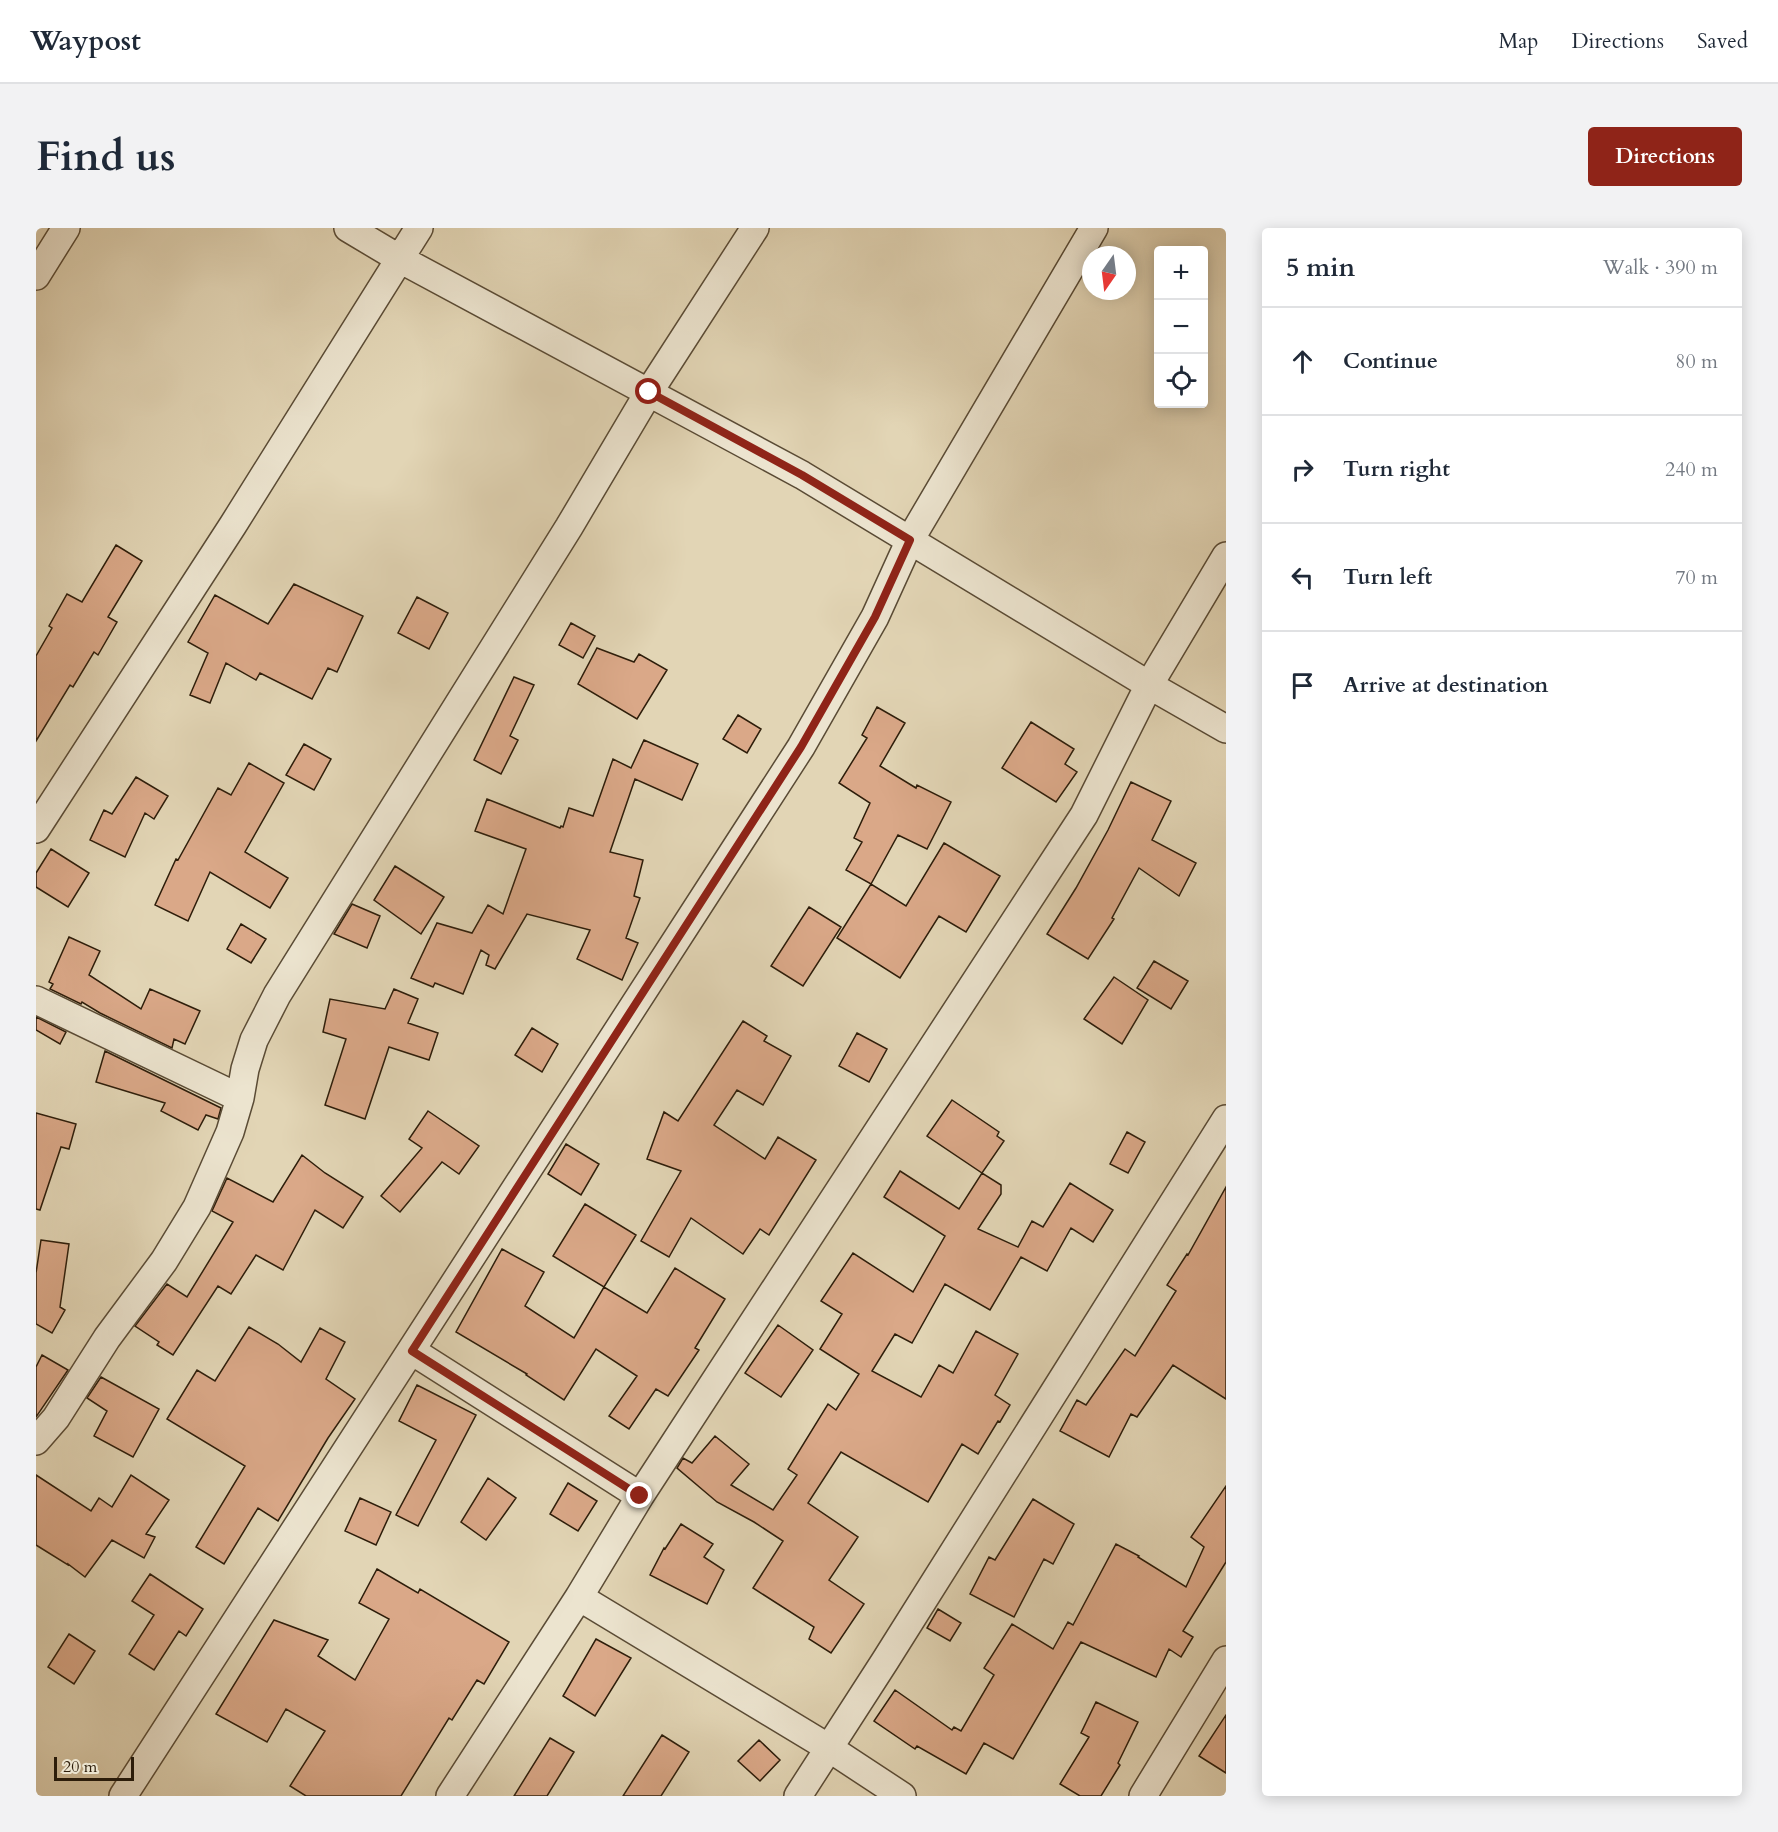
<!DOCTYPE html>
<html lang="en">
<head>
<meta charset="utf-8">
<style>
  body { margin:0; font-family:Cardo,serif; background:#f2f2f3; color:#1f2937 }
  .controls { position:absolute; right:18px; top:18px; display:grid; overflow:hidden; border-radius:6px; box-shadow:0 3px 15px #0003 }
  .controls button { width:54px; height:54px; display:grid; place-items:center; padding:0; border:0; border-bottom:2px solid #e0e1e3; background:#fff; color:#1f2937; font:30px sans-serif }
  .compass { position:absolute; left:1046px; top:18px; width:54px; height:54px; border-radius:50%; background:#fff; box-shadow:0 3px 15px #0003; rotate:194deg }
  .scale { position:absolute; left:18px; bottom:15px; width:80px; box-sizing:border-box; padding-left:6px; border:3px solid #2d1d0a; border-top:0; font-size:16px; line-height:21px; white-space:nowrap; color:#2d1d0a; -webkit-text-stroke:4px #ece4cf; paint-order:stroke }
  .stop { position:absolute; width:18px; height:18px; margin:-14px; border:4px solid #8f2418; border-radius:50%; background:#fff }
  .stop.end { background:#8f2418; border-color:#fff; box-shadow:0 2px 6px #0008 }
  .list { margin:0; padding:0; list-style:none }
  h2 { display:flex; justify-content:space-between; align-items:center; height:78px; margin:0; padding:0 24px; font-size:26px }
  h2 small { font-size:20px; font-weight:400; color:#747a83 }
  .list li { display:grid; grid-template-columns:39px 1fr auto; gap:18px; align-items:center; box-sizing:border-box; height:108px; padding:0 24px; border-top:2px solid #e0e1e3 }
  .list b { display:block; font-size:22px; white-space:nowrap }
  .list em { font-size:20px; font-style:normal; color:#747a83 }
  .icon { flex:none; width:33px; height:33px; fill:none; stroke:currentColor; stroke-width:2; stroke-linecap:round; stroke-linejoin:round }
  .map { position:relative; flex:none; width:1190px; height:1568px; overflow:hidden; border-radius:6px }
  header { display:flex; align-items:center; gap:36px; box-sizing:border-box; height:84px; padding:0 30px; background:#fff; border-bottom:2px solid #e0e1e3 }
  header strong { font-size:28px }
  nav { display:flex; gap:33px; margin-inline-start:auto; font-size:21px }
  .intro { display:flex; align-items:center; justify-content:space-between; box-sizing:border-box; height:144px; padding:0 36px }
  h1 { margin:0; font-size:42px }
  .button { padding:15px 27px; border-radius:6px; background:#8f2418; color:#fff; font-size:21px; font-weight:700 }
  main { display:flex; gap:36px; padding:0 36px }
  aside { flex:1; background:#fff; border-radius:6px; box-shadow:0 3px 15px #0003 }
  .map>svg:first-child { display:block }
</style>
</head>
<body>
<header>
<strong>Waypost</strong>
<nav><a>Map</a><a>Directions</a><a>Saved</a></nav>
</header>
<div class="intro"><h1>Find us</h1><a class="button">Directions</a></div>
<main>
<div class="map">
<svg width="1190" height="1568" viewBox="0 0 1190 1568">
  <rect width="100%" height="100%" fill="#e2d5b5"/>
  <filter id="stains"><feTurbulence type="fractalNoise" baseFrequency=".00333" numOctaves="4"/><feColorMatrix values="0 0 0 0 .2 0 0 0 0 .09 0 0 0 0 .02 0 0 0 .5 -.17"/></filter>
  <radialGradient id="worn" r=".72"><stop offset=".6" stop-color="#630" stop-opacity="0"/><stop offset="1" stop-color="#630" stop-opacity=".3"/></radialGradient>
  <path fill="#daa888" stroke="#2d1d0a" stroke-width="1.5" d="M 80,317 L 106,333 L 72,389 L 81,394 L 62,427 L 58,424 L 37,459 L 34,457 L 0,513 L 0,428 L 16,400 L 13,398 L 31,366 L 46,374 Z
    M 258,356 L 327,388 L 301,444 L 292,440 L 276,471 L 224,445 L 220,452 L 190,435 L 174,475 L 154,467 L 172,425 L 152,414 L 179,367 L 232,396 Z
    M 381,369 L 412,385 L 393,421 L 362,405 Z
    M 535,395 L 559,408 L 547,430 L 523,417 Z
    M 561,420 L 598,434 L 603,426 L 631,442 L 601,491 L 542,456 Z
    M 478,449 L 498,457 L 474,508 L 482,512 L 465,546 L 438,532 Z
    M 841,479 L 869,495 L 844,538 L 880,560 L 881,557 L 915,574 L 891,621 L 862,607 L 835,656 L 810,642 L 826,614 L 818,610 L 834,575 L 803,555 L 831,510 L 826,507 Z
    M 702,487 L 725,501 L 711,525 L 687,511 Z
    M 995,494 L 1038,521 L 1029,536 L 1041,544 L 1020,574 L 966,540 Z
    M 608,512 L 662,536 L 646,572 L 599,551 L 574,624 L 607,632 L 598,668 L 604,670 L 590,710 L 602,715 L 586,752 L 541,731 L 554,702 L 491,686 L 459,741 L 450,737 L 453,727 L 445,722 L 427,766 L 399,755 L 397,759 L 375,750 L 401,695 L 436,705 L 452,677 L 467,686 L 490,621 L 439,603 L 451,571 L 524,600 L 525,598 L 527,599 L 533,580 L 557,588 L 577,531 L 595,540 Z
    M 268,516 L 295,531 L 278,562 L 250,547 Z
    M 213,535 L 248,555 L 209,624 L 252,650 L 234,680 L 174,644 L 152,693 L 119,677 L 140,631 L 142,632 L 182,560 L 195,567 Z
    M 100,549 L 132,568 L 118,591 L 109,585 L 89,629 L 54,612 L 68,582 L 76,586 Z
    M 1095,554 L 1135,573 L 1116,612 L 1160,635 L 1143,668 L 1103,640 L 1076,690 L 1078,691 L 1052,731 L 1011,706 L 1040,660 L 1072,602 Z
    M 908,615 L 964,648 L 930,704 L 903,688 L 864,750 L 801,710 L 835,656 L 870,678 Z
    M 15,621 L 53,645 L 32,679 L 0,659 L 0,645 Z
    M 359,638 L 408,669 L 385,706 L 338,672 Z
    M 316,676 L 344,688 L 331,720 L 298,706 Z
    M 773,679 L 805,699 L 767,758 L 735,738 Z
    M 205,696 L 230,711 L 215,735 L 191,721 Z
    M 33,709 L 64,723 L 53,747 L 105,781 L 114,761 L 164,783 L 149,816 L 138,811 L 136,820 L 64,785 L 46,774 L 45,776 L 14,761 L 17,756 L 13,754 Z
    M 1118,733 L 1152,753 L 1135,781 L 1101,760 Z
    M 1078,749 L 1112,772 L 1086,816 L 1048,791 Z
    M 358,761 L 382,771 L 372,795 L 402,805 L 393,832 L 353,819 L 329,891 L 289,877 L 310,811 L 287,804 L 294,771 L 349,781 Z
    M 0,789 L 30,804 L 24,816 L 0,802 Z
    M 707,793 L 731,808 L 728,813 L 755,828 L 727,877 L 701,862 L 678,897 L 729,931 L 742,909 L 780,932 L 733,1007 L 724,1001 L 707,1026 L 655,990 L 633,1029 L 605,1013 L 645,943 L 611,931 L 628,884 L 642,893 Z
    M 496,800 L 522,816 L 506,844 L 479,827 Z
    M 821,805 L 851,821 L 833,854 L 803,838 Z
    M 69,823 L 185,880 L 182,891 L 170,887 L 162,902 L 125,883 L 129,875 L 60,854 Z
    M 916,872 L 963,904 L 961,908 L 968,913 L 946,945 L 891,908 Z
    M 392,883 L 443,918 L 423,946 L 406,934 L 364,984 L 345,968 L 386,920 L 373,911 Z
    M 0,885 L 40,896 L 33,921 L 25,919 L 4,982 L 0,981 Z
    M 1091,904 L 1109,914 L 1092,945 L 1074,936 Z
    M 530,916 L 563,936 L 545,967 L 512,946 Z
    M 266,927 L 289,945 L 327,969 L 307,1000 L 279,982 L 247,1042 L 220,1027 L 195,1066 L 182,1058 L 137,1127 L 121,1117 L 123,1114 L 99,1098 L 131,1056 L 151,1069 L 197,994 L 176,983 L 191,950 L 237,974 Z
    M 864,943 L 923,981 L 946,945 L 965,957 L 965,966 L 942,1001 L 982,1019 L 996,993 L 1007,999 L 1034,955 L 1077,982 L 1057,1014 L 1035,1000 L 1011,1043 L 985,1029 L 954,1082 L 909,1056 L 876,1115 L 859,1106 L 836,1143 L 885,1169 L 903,1137 L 917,1145 L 940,1103 L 982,1126 L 959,1167 L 974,1177 L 964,1194 L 962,1193 L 942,1226 L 926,1216 L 892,1274 L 805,1224 L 772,1275 L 822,1309 L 793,1352 L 828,1376 L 795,1425 L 773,1411 L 778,1399 L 717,1360 L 747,1313 L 718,1294 L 681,1274 L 641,1240 L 647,1230 L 656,1235 L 679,1208 L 713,1236 L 695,1257 L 737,1282 L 761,1247 L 752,1241 L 792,1176 L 800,1182 L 823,1146 L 784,1121 L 806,1086 L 785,1073 L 817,1025 L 877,1064 L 909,1008 L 848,969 Z
    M 1190,959 L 1190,1171 L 1137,1137 L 1101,1189 L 1095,1186 L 1073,1229 L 1024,1203 L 1041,1172 L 1050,1177 L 1089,1121 L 1099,1128 L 1140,1063 L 1131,1057 L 1151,1026 L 1152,1027 Z
    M 549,976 L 600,1007 L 568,1059 L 517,1028 Z
    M 5,1012 L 33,1016 L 24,1079 L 29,1082 L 16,1105 L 0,1096 L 0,1045 Z
    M 466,1021 L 508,1044 L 489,1078 L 538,1110 L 568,1059 L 611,1085 L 639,1040 L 689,1071 L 659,1120 L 663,1122 L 632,1168 L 620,1161 L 593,1201 L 573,1188 L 601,1148 L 560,1121 L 528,1172 L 490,1147 L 491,1146 L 420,1104 Z
    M 742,1097 L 777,1122 L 745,1169 L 709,1145 Z
    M 213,1099 L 242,1116 L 265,1134 L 284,1100 L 309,1114 L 290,1151 L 319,1171 L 292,1210 L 242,1293 L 222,1280 L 188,1336 L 160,1319 L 209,1238 L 131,1191 L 161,1142 L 179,1153 Z
    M 6,1127 L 32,1142 L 0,1189 L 0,1139 Z
    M 65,1149 L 123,1181 L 97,1229 L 58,1208 L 71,1183 L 51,1170 Z
    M 381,1157 L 440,1187 L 382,1298 L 360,1287 L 400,1212 L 363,1193 Z
    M 0,1247 L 55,1283 L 63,1270 L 76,1279 L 95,1247 L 133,1272 L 110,1306 L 119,1309 L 108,1330 L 76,1312 L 49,1349 L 32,1336 L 32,1337 L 0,1317 Z
    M 452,1250 L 480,1270 L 450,1312 L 425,1294 Z
    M 532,1255 L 561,1273 L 542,1303 L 514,1286 Z
    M 1190,1258 L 1190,1334 L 1147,1403 L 1157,1409 L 1145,1429 L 1133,1421 L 1120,1449 L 1045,1414 L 977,1531 L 948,1515 L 930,1546 L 881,1518 L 879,1521 L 838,1493 L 859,1462 L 916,1502 L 918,1499 L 925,1503 L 958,1447 L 948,1440 L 976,1396 L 1017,1421 L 1032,1394 L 1037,1397 L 1080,1316 L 1103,1328 L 1102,1329 L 1150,1359 L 1168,1319 L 1155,1309 Z
    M 324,1270 L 355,1284 L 340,1317 L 309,1303 Z
    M 997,1271 L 1038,1296 L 1017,1336 L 1008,1331 L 978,1389 L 934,1366 L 953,1329 L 959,1332 Z
    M 645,1296 L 677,1316 L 668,1329 L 688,1342 L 671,1376 L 614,1347 L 628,1320 L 629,1321 Z
    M 341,1341 L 382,1365 L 384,1361 L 473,1414 L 448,1456 L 441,1452 L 416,1492 L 413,1490 L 365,1568 L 270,1568 L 254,1558 L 289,1503 L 250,1481 L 231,1514 L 180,1486 L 238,1392 L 292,1412 L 282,1428 L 319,1452 L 353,1391 L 323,1375 Z
    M 114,1346 L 167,1381 L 150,1408 L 143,1403 L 118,1442 L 93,1426 L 118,1387 L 96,1373 Z
    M 902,1381 L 925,1395 L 914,1413 L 891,1400 Z
    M 33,1406 L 59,1423 L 38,1456 L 12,1439 Z
    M 560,1411 L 595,1430 L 559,1488 L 527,1468 Z
    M 1060,1474 L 1102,1494 L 1082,1535 L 1084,1537 L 1065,1568 L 1044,1568 L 1024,1556 L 1053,1509 L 1045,1505 Z
    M 1190,1487 L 1190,1545 L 1163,1528 Z
    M 626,1507 L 653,1524 L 625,1568 L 587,1568 Z
    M 514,1510 L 538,1524 L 511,1568 L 478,1568 Z
    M 723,1512 L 744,1532 L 724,1553 L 702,1533 Z"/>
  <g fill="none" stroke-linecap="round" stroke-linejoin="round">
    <g stroke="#5a4b35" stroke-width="30">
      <path id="minor" d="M 312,0 L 364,31 L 766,247 L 1113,457 L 1190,501
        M 0,48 L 30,0
        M 0,601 L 197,297 L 383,0
        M 0,772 L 204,870
        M 376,1123 L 604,1268
        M 0,1213 L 20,1190 L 71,1110 L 128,1033 L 161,979 L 194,904 L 204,870 L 209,841 L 218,812 L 241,767 L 533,299 L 613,164 L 719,0
        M 543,1369 L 793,1520 L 866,1568
        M 87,1568 L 765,519 L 839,389 L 874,312 L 1058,0
        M 414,1568 L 543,1369 L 604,1268 L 1048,587 L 1113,457 L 1190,328
        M 762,1568 L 849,1433 L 1190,891
        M 1107,1568 L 1190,1432"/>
    </g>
    <use href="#minor" stroke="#ece4cf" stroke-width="27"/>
  </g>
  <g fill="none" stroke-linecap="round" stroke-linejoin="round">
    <path stroke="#8f2418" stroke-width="8" d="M 604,1268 L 376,1123 L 765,519 L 839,389 L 874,312 L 766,247 L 613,164"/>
  </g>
  <rect width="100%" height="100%" filter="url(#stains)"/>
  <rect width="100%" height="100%" fill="url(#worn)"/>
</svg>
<div class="controls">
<button>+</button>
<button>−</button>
<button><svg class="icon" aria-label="locate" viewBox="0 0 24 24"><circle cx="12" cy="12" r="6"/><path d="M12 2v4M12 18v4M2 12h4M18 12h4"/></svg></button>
</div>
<svg class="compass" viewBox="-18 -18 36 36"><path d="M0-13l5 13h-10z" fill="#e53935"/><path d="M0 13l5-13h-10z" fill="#747a83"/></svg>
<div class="scale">20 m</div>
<div class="stop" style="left:613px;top:164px"></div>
<div class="stop end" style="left:604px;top:1268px"></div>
</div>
<aside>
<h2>5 min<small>Walk · 390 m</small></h2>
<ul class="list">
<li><svg class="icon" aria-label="ahead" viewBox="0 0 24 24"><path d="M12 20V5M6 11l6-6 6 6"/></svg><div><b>Continue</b></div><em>80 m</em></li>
<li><svg class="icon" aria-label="right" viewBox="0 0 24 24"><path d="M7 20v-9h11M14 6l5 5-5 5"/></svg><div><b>Turn right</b></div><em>240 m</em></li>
<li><svg class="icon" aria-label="left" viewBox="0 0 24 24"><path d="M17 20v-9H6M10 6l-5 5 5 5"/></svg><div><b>Turn left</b></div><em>70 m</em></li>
<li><svg class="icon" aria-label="arrive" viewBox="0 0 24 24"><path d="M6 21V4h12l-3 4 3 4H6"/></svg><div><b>Arrive at destination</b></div></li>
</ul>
</aside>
</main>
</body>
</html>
